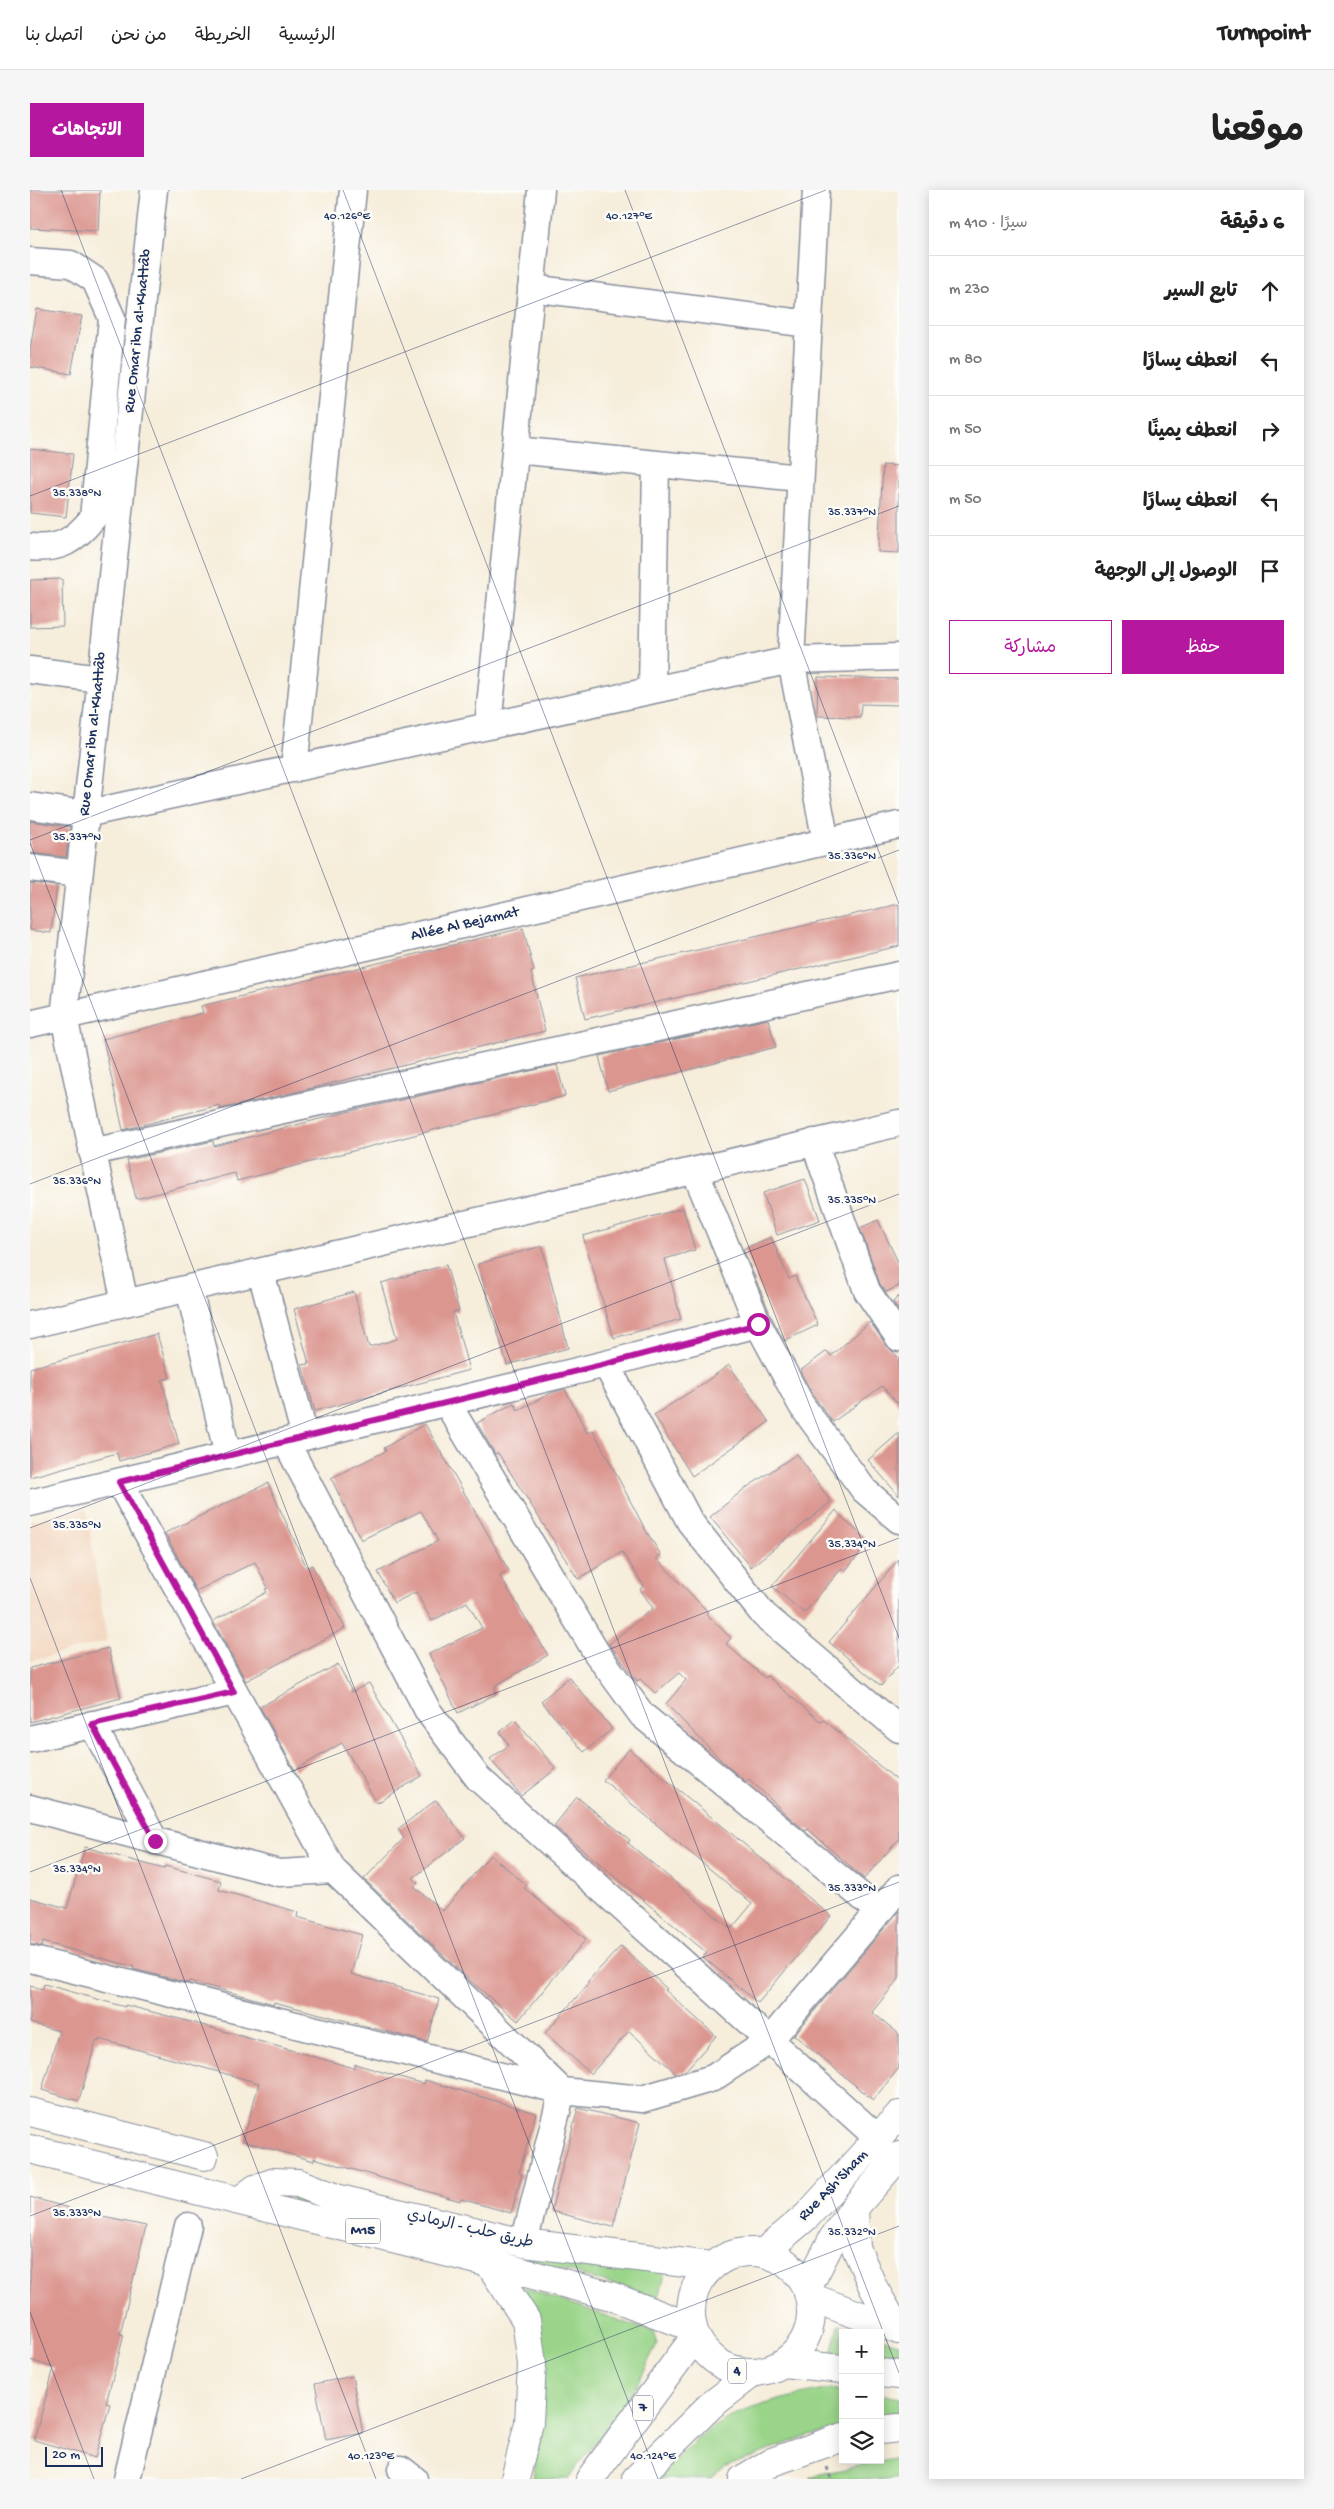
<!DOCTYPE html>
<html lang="ar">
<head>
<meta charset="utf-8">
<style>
  body { margin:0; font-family:"Gochi Hand","Playpen Sans Arabic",sans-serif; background:#f6f6f6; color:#222; direction:rtl }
  .controls { position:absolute; right:15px; bottom:15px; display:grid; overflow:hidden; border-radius:0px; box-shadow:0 2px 12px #0003 }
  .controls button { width:45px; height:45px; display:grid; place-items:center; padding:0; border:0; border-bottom:1px solid #e0e0e0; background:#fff; color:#222; font:25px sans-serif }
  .scale { position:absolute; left:15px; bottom:12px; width:58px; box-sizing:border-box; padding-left:5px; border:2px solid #1b2f5e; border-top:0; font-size:14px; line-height:18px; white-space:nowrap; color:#1b2f5e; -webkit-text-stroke:4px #fdfcf7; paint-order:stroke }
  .stop { position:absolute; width:15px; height:15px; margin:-11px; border:4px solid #b5179e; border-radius:50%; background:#fff }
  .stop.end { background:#b5179e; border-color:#fff; box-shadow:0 1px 5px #0008 }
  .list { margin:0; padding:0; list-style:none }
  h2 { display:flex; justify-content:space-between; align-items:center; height:65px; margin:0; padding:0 20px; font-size:21px }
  h2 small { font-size:16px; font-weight:400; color:#767676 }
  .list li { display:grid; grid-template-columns:32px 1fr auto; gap:15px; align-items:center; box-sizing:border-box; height:70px; padding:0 20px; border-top:1px solid #e0e0e0 }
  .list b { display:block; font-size:19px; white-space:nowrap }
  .list em { font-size:16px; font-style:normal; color:#767676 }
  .actions { display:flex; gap:10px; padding:15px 20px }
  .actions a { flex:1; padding:11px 0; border:1px solid #b5179e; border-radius:0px; text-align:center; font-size:18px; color:#b5179e }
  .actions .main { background:#b5179e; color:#fff }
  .icon { flex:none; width:28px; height:28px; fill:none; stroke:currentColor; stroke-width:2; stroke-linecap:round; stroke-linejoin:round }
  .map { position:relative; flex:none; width:869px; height:2289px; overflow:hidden; direction:ltr; border-radius:0px }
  header { display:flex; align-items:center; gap:30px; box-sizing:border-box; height:70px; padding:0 25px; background:#fff; border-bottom:1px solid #e0e0e0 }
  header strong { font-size:24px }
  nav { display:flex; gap:28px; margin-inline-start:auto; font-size:18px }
  .intro { display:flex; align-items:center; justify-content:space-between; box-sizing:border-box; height:120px; padding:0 30px }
  h1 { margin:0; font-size:35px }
  .button { padding:12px 22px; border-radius:0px; background:#b5179e; color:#fff; font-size:18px; font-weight:700 }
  main { display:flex; gap:30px; padding:0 30px }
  aside { flex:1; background:#fff; border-radius:0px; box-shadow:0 2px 12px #0003 }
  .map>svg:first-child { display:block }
</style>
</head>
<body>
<header>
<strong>Turnpoint</strong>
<nav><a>الرئيسية</a><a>الخريطة</a><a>من نحن</a><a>اتصل بنا</a></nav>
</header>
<div class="intro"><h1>موقعنا</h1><a class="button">الاتجاهات</a></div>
<main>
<aside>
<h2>6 دقيقة<small>سيرًا · 410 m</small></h2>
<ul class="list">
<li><svg class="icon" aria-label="ahead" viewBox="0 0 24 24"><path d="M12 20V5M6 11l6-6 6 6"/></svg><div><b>تابع السير</b></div><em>230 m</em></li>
<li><svg class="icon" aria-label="left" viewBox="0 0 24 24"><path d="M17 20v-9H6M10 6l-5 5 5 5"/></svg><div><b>انعطف يسارًا</b></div><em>80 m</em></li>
<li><svg class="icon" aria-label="right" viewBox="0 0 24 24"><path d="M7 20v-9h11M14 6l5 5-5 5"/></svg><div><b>انعطف يمينًا</b></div><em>50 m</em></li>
<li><svg class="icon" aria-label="left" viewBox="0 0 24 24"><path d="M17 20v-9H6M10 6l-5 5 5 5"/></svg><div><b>انعطف يسارًا</b></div><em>50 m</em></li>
<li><svg class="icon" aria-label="arrive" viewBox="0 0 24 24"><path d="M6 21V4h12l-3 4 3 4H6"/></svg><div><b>الوصول إلى الوجهة</b></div></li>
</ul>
<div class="actions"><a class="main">حفظ</a><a>مشاركة</a></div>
</aside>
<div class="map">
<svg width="869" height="2289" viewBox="0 0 869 2289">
  <rect width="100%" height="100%" fill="#fdfcf7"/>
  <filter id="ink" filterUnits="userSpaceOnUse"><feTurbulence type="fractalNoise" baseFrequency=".02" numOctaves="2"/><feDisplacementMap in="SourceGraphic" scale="10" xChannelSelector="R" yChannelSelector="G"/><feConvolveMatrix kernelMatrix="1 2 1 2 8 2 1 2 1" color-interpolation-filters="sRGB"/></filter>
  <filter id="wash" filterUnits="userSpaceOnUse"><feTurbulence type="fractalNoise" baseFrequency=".0096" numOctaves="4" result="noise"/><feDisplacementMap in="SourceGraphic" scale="20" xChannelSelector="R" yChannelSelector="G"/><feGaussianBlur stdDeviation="1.12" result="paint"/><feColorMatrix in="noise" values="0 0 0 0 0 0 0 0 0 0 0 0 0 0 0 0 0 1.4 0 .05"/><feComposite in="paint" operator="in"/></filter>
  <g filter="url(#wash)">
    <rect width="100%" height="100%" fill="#f6edda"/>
    <path fill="#f2d5bd" d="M 56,1318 L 77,1451 L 0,1471 L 0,1331 Z"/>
    <path fill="#99d488" stroke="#5a8273" d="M 262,2006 L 635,2080 L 628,2109 L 542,2082 L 262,2012 Z
      M 483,2094 L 623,2142 L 627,2154 L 605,2198 L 538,2289 L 503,2289 L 510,2242 Z
      M 809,2135 L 833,2143 L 813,2143 L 813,2165 L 802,2163 Z
      M 850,2148 L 869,2153 L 869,2175 L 850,2172 Z
      M 800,2199 L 813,2201 L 813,2237 L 768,2249 L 696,2277 L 680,2289 L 627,2289 C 643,2274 659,2255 677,2241 C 713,2216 758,2207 800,2199 Z
      M 850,2204 L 869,2208 L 869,2226 L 850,2227 Z
      M 869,2268 L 869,2289 L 779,2289 L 790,2284 Z"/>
    <g id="blocks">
      <path fill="#db9690" d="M 0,0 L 70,0 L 68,41 L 0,38 Z
        M 7,119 L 52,126 L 41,184 L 0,177 L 0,159 Z
        M 0,259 L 43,264 L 36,327 L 0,323 Z
        M 853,275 L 869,276 L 869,363 L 848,362 Z
        M 32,389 L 33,436 L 0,437 L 0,390 Z
        M 788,487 L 869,489 L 869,515 L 831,514 L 830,527 L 787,526 Z
        M 0,631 L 40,637 L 36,667 L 0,663 Z
        M 0,693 L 27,696 L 21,743 L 0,740 Z
        M 869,714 L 869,756 L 555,829 L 545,788 Z
        M 493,738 L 504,781 L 501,782 L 515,841 L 253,905 L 190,919 L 189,915 L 93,940 L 73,849 L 173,823 L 171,816 Z
        M 738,829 L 746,857 L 578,901 L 569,866 Z
        M 527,875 L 535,906 L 207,991 L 205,983 L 106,1009 L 97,970 L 183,951 L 184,956 L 317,922 Z
        M 775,989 L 790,1030 L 747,1045 L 733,1003 Z
        M 653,1018 L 665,1060 L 635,1069 L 651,1129 L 584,1148 L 553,1046 Z
        M 848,1030 L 869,1074 L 869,1096 L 856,1102 L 850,1094 L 830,1038 Z
        M 741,1047 L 759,1089 L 765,1086 L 788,1135 L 754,1151 L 742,1128 L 713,1059 Z
        M 512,1056 L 538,1158 L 477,1175 L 448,1074 Z
        M 416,1075 L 429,1121 L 423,1122 L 439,1180 L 285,1221 L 272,1175 L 279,1174 L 264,1119 L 324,1102 L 339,1157 L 367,1149 L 351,1093 Z
        M 869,1106 L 869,1121 L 863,1112 Z
        M 840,1132 L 857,1156 L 869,1168 L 869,1215 L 852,1196 L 803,1232 L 785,1208 L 770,1181 L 797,1161 L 801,1166 Z
        M 127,1144 L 140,1188 L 132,1190 L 149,1254 L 89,1271 L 87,1263 L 0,1287 L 0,1178 Z
        M 699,1175 L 739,1232 L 662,1286 L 624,1225 L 668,1197 Z
        M 535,1199 L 557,1243 L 563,1240 L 615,1339 L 631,1365 L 626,1368 L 678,1422 L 676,1424 L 701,1448 L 696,1454 L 735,1488 L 737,1486 L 791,1532 L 794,1530 L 869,1592 L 869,1649 L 834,1689 L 778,1639 L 776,1641 L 760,1628 L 719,1589 L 716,1592 L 697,1576 L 636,1514 L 656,1490 L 649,1483 L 625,1503 L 610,1489 L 607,1491 L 579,1454 L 623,1418 L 610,1399 L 614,1396 L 592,1362 L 548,1389 L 468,1263 L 465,1264 L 447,1233 L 484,1213 L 488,1220 L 521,1203 Z
        M 395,1234 L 479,1381 L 470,1386 L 518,1465 L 465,1496 L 466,1504 L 428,1523 L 399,1464 L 452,1438 L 437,1412 L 402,1431 L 386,1402 L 364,1413 L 348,1382 L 408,1351 L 391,1321 L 331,1350 L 301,1288 L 356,1261 L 354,1258 Z
        M 869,1243 L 869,1306 L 838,1270 Z
        M 767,1264 L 801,1312 L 721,1377 L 680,1327 L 713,1300 Z
        M 238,1293 L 277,1378 L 282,1375 L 315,1438 L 216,1491 L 183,1431 L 237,1402 L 235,1399 L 238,1398 L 225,1372 L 166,1401 L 135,1343 Z
        M 806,1320 L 812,1328 L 840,1352 L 815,1381 L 812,1378 L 774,1423 L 742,1396 Z
        M 869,1369 L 869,1475 L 851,1496 L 799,1452 Z
        M 78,1458 L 91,1508 L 0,1532 L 0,1478 Z
        M 308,1474 L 322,1502 L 339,1493 L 392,1586 L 347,1613 L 312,1553 L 265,1580 L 230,1517 Z
        M 539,1487 L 582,1539 L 554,1562 L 511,1511 Z
        M 485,1530 L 526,1579 L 491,1606 L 460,1569 L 479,1555 L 470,1542 Z
        M 599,1559 L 801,1726 L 728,1813 L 673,1767 L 677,1763 L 524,1636 L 547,1607 L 600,1650 L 598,1653 L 701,1739 L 722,1714 L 573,1590 Z
        M 406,1610 L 435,1648 L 383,1688 L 388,1693 L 384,1697 L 413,1721 L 460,1665 L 497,1695 L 494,1698 L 556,1749 L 488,1831 L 440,1791 L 334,1689 L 374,1648 L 368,1639 Z
        M 55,1657 L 134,1679 L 135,1676 L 191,1691 L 189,1700 L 268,1722 L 267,1727 L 332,1745 L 321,1784 L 409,1809 L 397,1852 L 244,1812 L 244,1814 L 159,1791 L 158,1793 L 103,1779 L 104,1777 L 13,1752 L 12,1757 L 0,1754 L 0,1708 L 37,1718 Z
        M 869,1721 L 869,1789 L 842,1822 L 869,1844 L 869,1878 L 843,1910 L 764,1845 Z
        M 591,1756 L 637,1799 L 635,1800 L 686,1846 L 655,1881 L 646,1883 L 599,1841 L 561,1884 L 515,1843 L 559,1793 L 557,1792 Z
        M 14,1794 L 95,1817 L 95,1815 L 165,1833 L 324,1878 L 325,1874 L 394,1894 L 395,1890 L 506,1923 L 489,1983 L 492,1984 L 481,2023 L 431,2009 L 430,2011 L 284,1968 L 284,1971 L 213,1951 L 229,1893 L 69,1849 L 69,1852 L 66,1851 L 49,1911 L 12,1900 L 29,1841 L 0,1833 L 0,1796 L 13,1799 Z
        M 548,1918 L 610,1933 L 583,2037 L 521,2021 Z
        M 0,2007 L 63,2025 L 116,2036 L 90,2144 L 94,2145 L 76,2213 L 80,2214 L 65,2268 L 4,2250 L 24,2178 L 0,2170 Z
        M 322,2186 L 333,2243 L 296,2250 L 285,2194 Z"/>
    </g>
  </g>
  <g filter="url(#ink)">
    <use href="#blocks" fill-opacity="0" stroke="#888e9c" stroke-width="1"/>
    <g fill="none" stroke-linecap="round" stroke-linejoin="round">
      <g stroke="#888e9c" stroke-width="29">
        <path id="minor" d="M 786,0 L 761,470 L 796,652
          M 0,71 L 41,74 L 65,90 L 82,128 L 63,328 C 44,351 30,360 0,357
          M 501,98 L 779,134
          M 485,260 L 770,288
          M 0,480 L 70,489
          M 622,500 L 626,274
          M 458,536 L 511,0
          M 264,579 L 323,0
          M 0,616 L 55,624 L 761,470 L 869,467
          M 0,678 L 49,684
          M 0,834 L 869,635
          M 784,952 L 837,1101 L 869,1148
          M 62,962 L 869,785
          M 665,981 L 728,1134 L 772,1216 L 834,1300 L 869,1330
          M 231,1082 L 275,1247
          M 159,1098 L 198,1266
          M 95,1113 L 34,827 L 124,0
          M 0,1135 L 869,933
          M 576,1174 L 660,1332 L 734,1425 L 869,1539
          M 417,1213 L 566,1462 L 612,1525 L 849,1721
          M 256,1252 L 398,1521 L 448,1588 L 849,1949
          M 89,1292 L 303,1680 L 532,1901 L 494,2053
          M 0,1313 L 576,1174 L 728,1134
          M 62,1534 L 125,1651
          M 0,1549 L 204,1502
          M 0,1618 L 249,1683 L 303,1680
          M 0,1769 L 532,1901 L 612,1909 L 683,1888 L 739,1851 L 869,1698
          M 371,2279 L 384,2289
          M 97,2289 L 158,2036"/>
      </g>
      <g stroke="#888e9c" stroke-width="30">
        <path id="major" d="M 734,2062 L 777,2026 L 869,1925
          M 777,2099 L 802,2050 L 824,2018 L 869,1966
          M 560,2289 L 665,2147
          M 606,2289 L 680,2216 L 724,2182"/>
      </g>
      <g stroke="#888e9c" stroke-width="30">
        <path id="highway" d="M 0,1922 L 174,1966
          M 0,1959 L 459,2073 L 581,2106 L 661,2137
          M 209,2011 L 225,1999 L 245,1992 L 268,1993 L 306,2008 L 494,2053 L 680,2076
          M 824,2018 L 826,2058 L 843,2097 L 868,2140
          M661 2122a60 60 0 1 1 120 0a60 60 0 1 1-120 0Z
          M 459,2073 L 496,2130 L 502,2174 L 499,2233 L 485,2289
          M 780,2107 L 869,2140
          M 753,2173 L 813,2179
          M 850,2183 L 869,2185
          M 850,2240 L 869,2238
          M 713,2289 L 742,2272 L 813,2247"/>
      </g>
      <path stroke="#888e9c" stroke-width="3" stroke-dasharray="4 4" stroke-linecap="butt" d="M 797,2277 L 801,2289"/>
      <use href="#minor" stroke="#fff" stroke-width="26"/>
      <use href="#major" stroke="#fff" stroke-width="28"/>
      <use href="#highway" stroke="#fff" stroke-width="28"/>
    </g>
  </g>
  <g fill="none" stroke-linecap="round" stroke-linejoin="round" filter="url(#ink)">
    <path stroke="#b5179e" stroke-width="6" d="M 125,1651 L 62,1534 L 204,1502 L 89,1292 L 576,1174 L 728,1134"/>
  </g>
  <path fill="none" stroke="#1b2f5e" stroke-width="1" stroke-opacity="0.45" d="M 31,0 L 869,2183M 313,0 L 869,1448M 595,0 L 869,714M 0,306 L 796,0M 0,650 L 869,316M 0,653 L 628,2289M 0,994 L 869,660M 0,1338 L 869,1004M 0,1388 L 346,2289M 0,1682 L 869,1348M 0,2026 L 869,1692M 0,2122 L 64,2289M 211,2289 L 869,2036"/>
  <g text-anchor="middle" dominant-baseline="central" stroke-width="5" stroke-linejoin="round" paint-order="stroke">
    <g fill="#fdfcf7" stroke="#5f6c8c" stroke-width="1">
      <rect x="315.5" y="2028.5" width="35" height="25" rx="4"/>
      <rect x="698" y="2168.5" width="18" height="25" rx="4"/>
      <rect x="603" y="2205.5" width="20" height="25" rx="4"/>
    </g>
    <g font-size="15" font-weight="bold" fill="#1b2f5e">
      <text x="333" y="2041">M15</text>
      <text x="707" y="2181">4</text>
      <text x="613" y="2218">7</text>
    </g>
    <g font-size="16" fill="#1b2f5e" stroke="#fdfcf7">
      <text transform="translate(109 141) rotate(-84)">Rue Omar ibn al-Khattâb</text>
      <text transform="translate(64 544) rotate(-84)">Rue Omar ibn al-Khattâb</text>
      <text transform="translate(435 735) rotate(-13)">Allée Al Bejamat</text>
      <text transform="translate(804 1996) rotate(-46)">Rue Ash'Sham</text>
      <text transform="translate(440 2040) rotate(13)">طريق حلب - الرمادي</text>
    </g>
  </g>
  <g font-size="12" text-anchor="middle" fill="#1b2f5e" stroke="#fdfcf7" stroke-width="5" stroke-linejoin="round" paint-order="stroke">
    <text x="317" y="29">40.126°E</text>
    <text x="599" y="29">40.127°E</text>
    <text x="47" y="306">35.338°N</text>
    <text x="822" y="325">35.337°N</text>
    <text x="47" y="650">35.337°N</text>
    <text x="822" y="669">35.336°N</text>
    <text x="47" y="994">35.336°N</text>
    <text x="822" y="1013">35.335°N</text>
    <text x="47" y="1338">35.335°N</text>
    <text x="822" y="1357">35.334°N</text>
    <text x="47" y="1682">35.334°N</text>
    <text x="822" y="1701">35.333°N</text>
    <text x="47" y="2026">35.333°N</text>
    <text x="822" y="2045">35.332°N</text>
    <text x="341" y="2269">40.123°E</text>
    <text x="623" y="2269">40.124°E</text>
  </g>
</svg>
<div class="controls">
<button>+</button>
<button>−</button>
<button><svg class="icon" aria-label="layers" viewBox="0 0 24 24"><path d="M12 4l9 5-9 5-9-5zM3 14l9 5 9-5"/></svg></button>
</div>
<div class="scale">20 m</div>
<div class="stop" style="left:728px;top:1134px"></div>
<div class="stop end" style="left:125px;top:1651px"></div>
</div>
</main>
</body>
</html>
